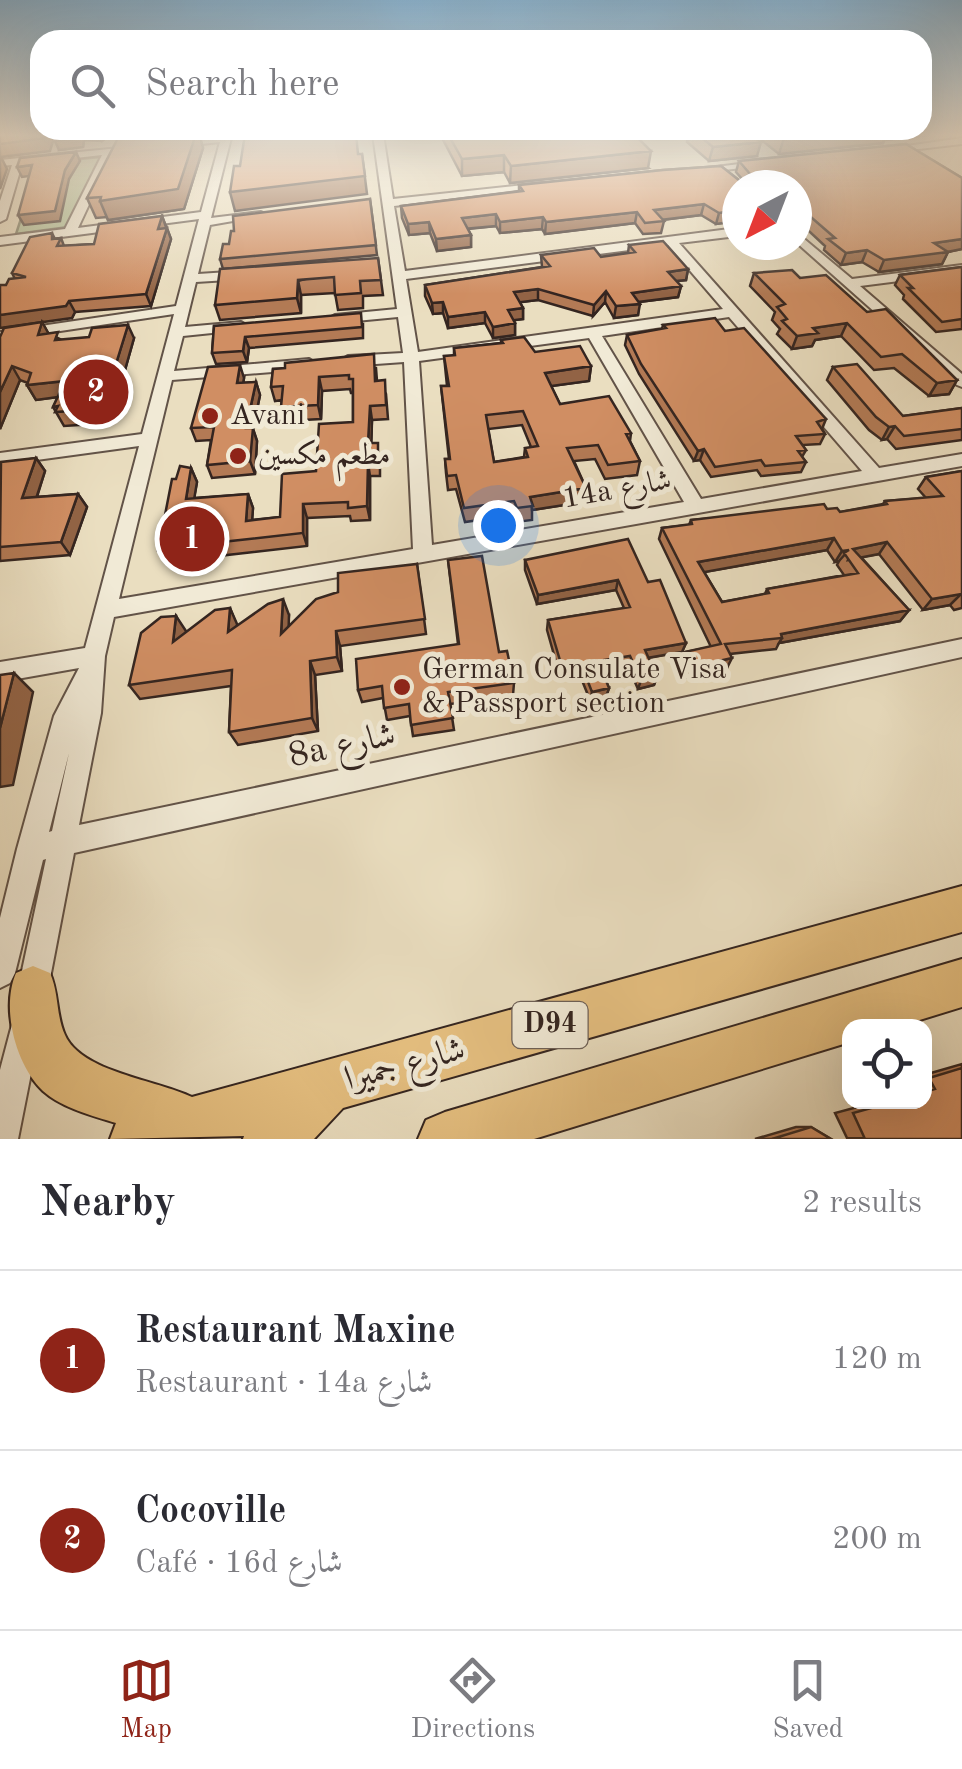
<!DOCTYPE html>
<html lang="en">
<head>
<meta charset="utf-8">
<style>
  body { margin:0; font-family:"Old Standard TT",Amiri,serif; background:#f7f7f7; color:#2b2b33 }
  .controls { position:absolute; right:30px; bottom:30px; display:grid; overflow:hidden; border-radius:20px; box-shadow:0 10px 40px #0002 }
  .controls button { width:90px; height:90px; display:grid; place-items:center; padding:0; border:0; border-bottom:2px solid #e1e1e2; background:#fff; color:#2b2b33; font:50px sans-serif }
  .compass { position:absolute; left:722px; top:170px; width:90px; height:90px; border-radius:50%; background:#fff; box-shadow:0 10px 40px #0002; rotate:222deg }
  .you { position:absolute; left:498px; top:525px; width:35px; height:35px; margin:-25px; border:8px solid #fff; border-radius:50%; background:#1a73e8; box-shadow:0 0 0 15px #1a73e833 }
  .badge { display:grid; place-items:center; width:65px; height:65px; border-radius:50%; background:#8f2418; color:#fff; font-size:32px; font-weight:700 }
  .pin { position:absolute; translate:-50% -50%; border:5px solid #fff; box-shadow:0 2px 10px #0006 }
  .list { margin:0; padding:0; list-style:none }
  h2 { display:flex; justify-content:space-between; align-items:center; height:130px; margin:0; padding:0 40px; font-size:42px }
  h2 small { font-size:32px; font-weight:400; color:#7c7c81 }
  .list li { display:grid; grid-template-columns:65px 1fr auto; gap:30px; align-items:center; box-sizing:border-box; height:180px; padding:0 40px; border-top:2px solid #e1e1e2 }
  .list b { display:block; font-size:38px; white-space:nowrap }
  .list p { margin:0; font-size:32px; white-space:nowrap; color:#7c7c81 }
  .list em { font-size:32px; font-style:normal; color:#7c7c81 }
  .icon { flex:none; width:55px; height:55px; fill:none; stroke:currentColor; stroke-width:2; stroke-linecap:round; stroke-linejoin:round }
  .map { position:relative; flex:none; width:962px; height:1139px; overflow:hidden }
  .search { position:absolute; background:#fff; box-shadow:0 10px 40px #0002; left:30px; right:30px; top:30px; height:110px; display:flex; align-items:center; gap:25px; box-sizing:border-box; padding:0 35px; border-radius:30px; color:#7c7c81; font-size:38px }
  .sheet { height:490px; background:#fff }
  nav { display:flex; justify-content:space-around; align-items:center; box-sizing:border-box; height:140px; border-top:2px solid #e1e1e2; background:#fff; font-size:28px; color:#7c7c81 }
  nav a { display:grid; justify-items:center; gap:5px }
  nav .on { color:#8f2418 }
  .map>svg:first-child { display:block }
</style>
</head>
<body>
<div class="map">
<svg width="962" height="1139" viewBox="0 0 962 1139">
  <rect width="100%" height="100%" fill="#eadec0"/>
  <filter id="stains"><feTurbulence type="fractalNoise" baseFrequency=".002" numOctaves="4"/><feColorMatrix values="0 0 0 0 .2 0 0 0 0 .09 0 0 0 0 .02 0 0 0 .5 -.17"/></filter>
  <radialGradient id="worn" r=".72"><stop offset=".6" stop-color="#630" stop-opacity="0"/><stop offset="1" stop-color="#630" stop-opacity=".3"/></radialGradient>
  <path fill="#b0c298" stroke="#72745c" stroke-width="2.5" d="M 101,157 L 68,227 L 16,234 L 39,163 Z"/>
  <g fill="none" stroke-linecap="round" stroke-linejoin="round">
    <g stroke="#625348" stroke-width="4">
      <path id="minor" d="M 232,134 L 211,218 L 261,212 L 267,215 L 210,225 L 198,274 L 244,271 L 250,275 L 244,279 L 196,282 L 185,327 L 241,322 L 248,326 L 241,330 L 183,336 L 174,371 L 309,359 L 317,364 L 309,369 L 172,380 L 119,599 L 413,549 L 404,362 L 348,366 L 340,361 L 348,356 L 403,353 L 398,317 L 335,323 L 328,319 L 335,315 L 397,309 L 373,134 L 383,134 L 393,199 L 542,183 L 547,186 L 542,189 L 394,206 L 405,271 L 737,228 L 737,236 L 679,243 L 879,468 L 962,454 L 962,466 L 114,617 L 105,656 L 101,713 L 79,825 L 962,639 L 962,657 L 74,853 L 47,994 L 43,1005 L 32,1009 L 21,1005 L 17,994 L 46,859 L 43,860 L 15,973 L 10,983 L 0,988 L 0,918 L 17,849 L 54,716 L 79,668 L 0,682 L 0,662 L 85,648 L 139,446 L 0,465 L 0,453 L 142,434 L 174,314 L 0,340 L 0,332 L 176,306 L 199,219 L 0,245 L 0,237 L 65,229 L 102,155 L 22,164 L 6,219 L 0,222 L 0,201 L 12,165 L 0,166 L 0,160 L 139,146 L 139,150 L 113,153 L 78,228 L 201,212 L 220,142 L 173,147 L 168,144 ZM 668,245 L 723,309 L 418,352 L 406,279 ZM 729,317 L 862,471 L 701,499 L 602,336 ZM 589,338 L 684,502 L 432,545 L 419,361 ZM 69,753 L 52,831 L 49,832 Z
        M 962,138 L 962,144 L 884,153 L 879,150 Z
        M 765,161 L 761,166 L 696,173 L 691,170 Z
        M 797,233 L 852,279 L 962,265 L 962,273 L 860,286 L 962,374 L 962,387 L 957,385 L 797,243 Z
        M 25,1013 L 36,1017 L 40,1028 L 18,1139 L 0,1139 L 0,1070 L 14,1017 Z"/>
    </g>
    <g stroke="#342520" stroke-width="4">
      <path id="primary" d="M 962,886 L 962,932 L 343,1108 L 314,1139 L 243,1139 L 244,1136 L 110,1139 L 116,1123 C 93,1116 62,1108 43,1091 C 15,1064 1,1008 16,973 L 33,966 L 50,973 C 59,993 56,1016 65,1035 C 81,1072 157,1080 192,1097 Z
        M 962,959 L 962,1007 L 900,1026 L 850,1026 L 850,1042 L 534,1139 L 418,1139 L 426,1120 L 445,1112 Z"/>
    </g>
    <use href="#minor" fill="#f1ead6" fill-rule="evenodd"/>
    <use href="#primary" fill="#e5bf80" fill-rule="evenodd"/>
  </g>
  <path fill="#b37a55" stroke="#342520" stroke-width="2.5" fill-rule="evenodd" d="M 64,134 L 111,134 L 102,141 L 84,140 L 83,147 L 59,150 Z
    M 123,134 L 199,134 L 203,148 L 184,209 L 108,220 L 107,217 L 96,218 L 87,198 L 125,137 Z
    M 440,134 L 592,134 L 648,168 L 510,183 L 504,172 L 462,176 Z
    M 688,134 L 750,134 L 757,156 L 709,161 L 687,142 Z
    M 754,134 L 936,134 L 884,140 L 883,143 L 779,154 Z
    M 906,144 L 962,178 L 962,249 L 948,252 L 942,264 L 879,272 L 862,262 L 841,265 L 824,250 L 825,246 L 797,220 L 797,185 L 737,185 L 737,221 L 716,224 L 701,215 L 662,220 L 664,221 L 661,233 L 643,234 L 635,223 L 545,234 L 542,229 L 500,233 L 496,226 L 468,229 L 471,235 L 471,247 L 437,251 L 430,233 L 409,235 L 402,218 L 401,206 L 519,191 L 519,185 L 663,170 L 721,166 L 740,181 L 742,179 L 736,172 L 739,161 Z
    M 370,199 L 377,255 L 223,269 L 220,259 L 229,244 L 234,231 Z
    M 162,216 L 171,239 L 151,306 L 75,312 L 72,318 L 6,285 L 15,279 L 12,273 L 52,233 L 55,239 L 61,238 L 64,246 L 94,244 Z
    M 629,245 L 688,269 L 686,280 L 676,281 L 681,286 L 678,297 L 639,302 L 638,315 L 614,318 L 605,302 L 593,316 L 538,300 L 520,302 L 523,308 L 523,319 L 513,320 L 515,323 L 515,335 L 493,338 L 485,323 L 448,328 L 443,313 L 433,314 L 425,296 L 425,285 L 542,267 L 541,255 L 601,257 L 628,253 Z
    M 378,258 L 383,295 L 363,296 L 363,308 L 338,310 L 335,293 L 301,295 L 301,313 L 220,320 L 215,305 Z
    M 962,267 L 962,329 L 936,332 L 903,299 L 904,295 L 895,285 L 900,275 Z
    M 754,273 L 800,278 L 867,312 L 957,380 L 949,394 L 929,396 L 894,368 L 874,370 L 841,336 L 815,340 L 812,346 L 792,349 L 777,334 L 780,329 L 772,320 L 775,312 L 750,286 Z
    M 42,322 L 48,333 L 62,340 L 134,338 L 110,423 L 64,426 L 53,407 L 58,397 L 36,400 L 27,385 L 28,383 L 20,380 L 0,429 L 0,337 Z
    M 363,324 L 363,338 L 249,348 L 247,362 L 216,364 L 212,353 L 214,326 Z
    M 663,325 L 725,331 L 826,419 L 822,429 L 825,434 L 820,444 L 802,445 L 806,450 L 802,457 L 806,462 L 801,472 L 761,476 L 757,470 L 711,477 L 700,460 L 694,461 L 639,374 L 625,345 L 627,335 L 662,329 Z
    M 501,340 L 535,352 L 591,366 L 589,381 L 551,386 L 560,404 L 631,433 L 630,441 L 640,461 L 637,475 L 605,479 L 595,459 L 574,461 L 586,488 L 584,502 L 532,510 L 532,520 L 516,522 L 513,515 L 465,522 L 456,489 L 448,490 L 446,473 L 445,459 L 449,459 L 441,386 L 447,386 L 444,356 L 454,356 L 454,348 L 501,343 ZM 522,425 L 531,447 L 525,448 L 524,457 L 494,462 L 488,429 Z
    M 833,367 L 903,416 L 962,408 L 962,440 L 896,449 L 887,439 L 882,440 L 869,430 L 827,380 Z
    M 376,368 L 377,381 L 386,394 L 388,419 L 372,420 L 371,443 L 380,456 L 380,476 L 370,476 L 370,520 L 351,521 L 350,516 L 307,518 L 307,546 L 210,557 L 209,565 L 172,569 L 166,564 L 158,551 L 176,479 L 191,468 L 197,482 L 194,498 L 248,494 L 253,508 L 252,520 L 280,517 L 353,422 L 353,393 L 351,393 L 350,389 L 322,391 L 321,419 L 285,421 L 281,407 L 282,400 L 275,401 L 271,387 L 273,369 Z
    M 244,378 L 243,383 L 256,382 L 260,395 L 253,429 L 257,441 L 255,474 L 212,478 L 207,465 L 211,440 L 196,441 L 191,428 Z
    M 36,458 L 45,471 L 37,497 L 78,494 L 87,507 L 70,555 L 0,561 L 0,464 Z
    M 962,471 L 962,608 L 954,610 L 950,605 L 923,610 L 879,554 L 861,557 L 909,610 L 900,621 L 779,643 L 776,649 L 730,654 L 727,668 L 683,678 L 676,664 L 680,653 L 711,647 L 659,539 L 662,528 L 689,525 L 691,520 L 827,509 L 840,512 L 883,504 L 885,501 L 926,498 L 918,489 L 926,477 ZM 827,550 L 835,562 L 839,561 L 837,565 L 844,575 L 767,589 L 765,594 L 722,602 L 704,572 Z
    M 448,560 L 499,652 L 514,683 L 513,695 L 450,704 L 454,730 L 413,736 L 410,716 L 387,720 L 383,698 L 362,702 L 358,690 L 458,644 Z
    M 525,560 L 648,582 L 686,643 L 682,652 L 648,658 L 657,677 L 654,685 L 638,689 L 627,664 L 601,669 L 609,688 L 606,697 L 590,700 L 579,673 L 560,676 L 547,630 L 548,620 L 624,608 L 616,590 L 537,604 L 525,570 Z
    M 417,564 L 426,634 L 340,646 L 342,671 L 315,675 L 318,731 L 238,745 L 229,732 L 231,686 L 140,699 L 129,685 L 176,616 L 185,633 L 230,608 L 237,626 L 289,615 L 288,627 L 338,592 Z
    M 962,1064 L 962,1139 L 847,1138 L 835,1113 L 876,1102 L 924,1102 L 924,1075 Z
    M 796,1127 L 811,1127 L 831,1139 L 755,1139 Z"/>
  <path fill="#926345" stroke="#342520" stroke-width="2.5" d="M 46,134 L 55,134 L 50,151 L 1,157 L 7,169 L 0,189 L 0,144 Z
    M 80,134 L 82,134 L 84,140 L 83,147 L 59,150 L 55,141 Z
    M 99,134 L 111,134 L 102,141 Z
    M 196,134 L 199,134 L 203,148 L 184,209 L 108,220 L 100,201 Z
    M 814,134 L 936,134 L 884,140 L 883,143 L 779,154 L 784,138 Z
    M 761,142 L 757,156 L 709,161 L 713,147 Z
    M 651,151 L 648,168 L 510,183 L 511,166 Z
    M 76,152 L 80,161 L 69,179 L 60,221 L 24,225 L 18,215 L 65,170 Z
    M 362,154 L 367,194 L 235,211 L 230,192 Z
    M 504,155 L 504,172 L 462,176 L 462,159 Z
    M 32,165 L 36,175 L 22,177 L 17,167 Z
    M 704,204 L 701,215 L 652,221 L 654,210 Z
    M 737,210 L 737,221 L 716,224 L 719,213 Z
    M 637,212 L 635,223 L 545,234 L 546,222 Z
    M 496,214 L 496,226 L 463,229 L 462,218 Z
    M 162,216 L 166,227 L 162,240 L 158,229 Z
    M 543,217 L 542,229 L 500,233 L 500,222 Z
    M 429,222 L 430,233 L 409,235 L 408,224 Z
    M 167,228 L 171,239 L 151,306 L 146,294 Z
    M 471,235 L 471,247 L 437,251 L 436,239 Z
    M 962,239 L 962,249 L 942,253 L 948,252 L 942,264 L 879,272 L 884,260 L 934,243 Z
    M 867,250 L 862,262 L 841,265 L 846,253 Z
    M 688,269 L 686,280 L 666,282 L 668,272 Z
    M 298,280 L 301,295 L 301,313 L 297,298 Z
    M 681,286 L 678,297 L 630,303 L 632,293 Z
    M 538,289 L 538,300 L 514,303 L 514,292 Z
    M 606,291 L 605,302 L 593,316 L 594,305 Z
    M 69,301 L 75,312 L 72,318 L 0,328 L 0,315 Z
    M 443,302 L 443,313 L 433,314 L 432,303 Z
    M 640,304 L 638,315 L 614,318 L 616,306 Z
    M 523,308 L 523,319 L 508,321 L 508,310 Z
    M 485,312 L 485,323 L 448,328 L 448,317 Z
    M 42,322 L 50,336 L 38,335 Z
    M 515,323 L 515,335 L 493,338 L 493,327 Z
    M 847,323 L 841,336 L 815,340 L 812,346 L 792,349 L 797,336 L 813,328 Z
    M 128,325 L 134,338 L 110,423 L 102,409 Z
    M 245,337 L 249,348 L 247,362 L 243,351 Z
    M 240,365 L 244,378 L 241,397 L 237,383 Z
    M 12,366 L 20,380 L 0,429 L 0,392 Z
    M 591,366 L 589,381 L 544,387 L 545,373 Z
    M 319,377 L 322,391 L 321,419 L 318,405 Z
    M 957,380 L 949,394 L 929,396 L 937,383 Z
    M 65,381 L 73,395 L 36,400 L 27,385 Z
    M 256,382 L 260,395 L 253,429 L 257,441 L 255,474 L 250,461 L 246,428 Z
    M 370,406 L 372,420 L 371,457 L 368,443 Z
    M 895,426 L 887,439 L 882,440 L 889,427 Z
    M 704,449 L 700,460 L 694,461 L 698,451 Z
    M 36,458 L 45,471 L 32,511 L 22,498 Z
    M 368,463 L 370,476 L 370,520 L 367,506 Z
    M 191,468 L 197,482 L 192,512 L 186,499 Z
    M 586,488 L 584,502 L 532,510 L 530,497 Z
    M 78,494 L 87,507 L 70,555 L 61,542 Z
    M 248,494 L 253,508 L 251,535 L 246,521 Z
    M 303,504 L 307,518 L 307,546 L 303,533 Z
    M 834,538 L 827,550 L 694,574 L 698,562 Z
    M 887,542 L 879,554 L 848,560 L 853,549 Z
    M 204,544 L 210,557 L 209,565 L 203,552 Z
    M 849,550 L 839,561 L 835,562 L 842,551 Z
    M 618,580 L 616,590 L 537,604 L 538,595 Z
    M 961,594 L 950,605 L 923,610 L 932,599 Z
    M 283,599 L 289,615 L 288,649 L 281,634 Z
    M 230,608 L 237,624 L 236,647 L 228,632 Z
    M 909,610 L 900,621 L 779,643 L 782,638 L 781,634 Z
    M 176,616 L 186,631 L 183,657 L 173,642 Z
    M 336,631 L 340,646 L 342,671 L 337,657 Z
    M 686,643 L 682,652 L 641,659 L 645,650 Z
    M 732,658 L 727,668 L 683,678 L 688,668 Z
    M 310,661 L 315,675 L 318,731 L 312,718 Z
    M 14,673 L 33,692 L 13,785 L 0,787 L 0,728 Z
    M 657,677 L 654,685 L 638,689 L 641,680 Z
    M 609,688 L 606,697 L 590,700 L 592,692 Z"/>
  <path fill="#d08e63" stroke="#342520" stroke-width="2.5" fill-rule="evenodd" d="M 0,134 L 46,134 L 45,138 L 0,144 Z
    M 64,134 L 80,134 L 79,138 L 55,141 Z
    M 153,134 L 196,134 L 178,189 L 100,201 L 101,197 L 87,198 L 118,138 Z
    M 245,134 L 356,134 L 358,154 L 362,154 L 365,176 L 230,192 L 234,166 L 240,166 Z
    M 448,134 L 634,134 L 651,151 L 511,166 L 504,155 L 462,159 Z
    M 697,134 L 750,134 L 761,142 L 713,147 Z
    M 780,134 L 814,134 L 784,138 Z
    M 906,144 L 962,178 L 962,239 L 934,243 L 948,252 L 884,260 L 867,250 L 846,253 L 828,239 L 835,238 L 797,205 L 797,185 L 737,185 L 737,210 L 719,213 L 704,204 L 654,210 L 664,221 L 645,223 L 637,212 L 546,222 L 543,217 L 500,222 L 496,214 L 462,218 L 471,235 L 436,239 L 429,222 L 408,224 L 401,206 L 523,191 L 519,185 L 663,170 L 721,166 L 740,181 L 750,174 L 739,161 Z
    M 76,152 L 65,170 L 55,211 L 18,215 L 32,165 L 17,167 L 20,158 Z
    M 370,199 L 376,245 L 220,259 L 223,244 L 229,244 L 231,231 L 234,231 L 233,216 Z
    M 162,216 L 158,229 L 167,228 L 146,294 L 69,301 L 66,306 L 0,315 L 0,285 L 6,285 L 9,279 L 26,277 L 12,273 L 30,237 L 52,233 L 52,239 L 61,238 L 57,246 L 94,244 L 99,224 Z
    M 663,241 L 688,269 L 668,272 L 681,286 L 632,293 L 640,304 L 616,306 L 606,291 L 594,305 L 538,289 L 514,292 L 523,308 L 508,310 L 515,323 L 493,327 L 485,312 L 448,317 L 443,302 L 432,303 L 425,285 L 550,266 L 541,255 L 594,248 L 601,257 L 635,252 L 629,245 Z
    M 378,258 L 381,280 L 360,281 L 361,293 L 335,295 L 334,277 L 298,280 L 297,298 L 215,305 L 220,269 Z
    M 962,267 L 962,319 L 942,322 L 908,288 L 913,288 L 900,275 Z
    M 792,270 L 800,278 L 826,275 L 867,312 L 886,309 L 957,380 L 937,383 L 902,354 L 881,357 L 847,323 L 813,328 L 818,333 L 797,336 L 782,321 L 787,319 L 777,307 L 785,304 L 754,273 Z
    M 361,313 L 362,327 L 245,337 L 243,351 L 212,353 L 214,326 Z
    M 715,318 L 725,331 L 744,328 L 826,419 L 817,422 L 825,434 L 796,436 L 806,450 L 798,451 L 806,462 L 765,466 L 761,460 L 715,467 L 704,449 L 698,451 L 641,364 L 627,335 L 666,328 L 663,325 Z
    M 42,322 L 38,335 L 58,332 L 55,340 L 89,337 L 92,328 L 128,325 L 102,409 L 55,412 L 58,406 L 53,407 L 65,381 L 27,385 L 31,373 L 12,366 L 0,392 L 0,337 L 4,328 Z
    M 524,337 L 535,352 L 580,346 L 591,366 L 545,373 L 560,404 L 609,396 L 631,433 L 626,434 L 640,461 L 608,465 L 598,445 L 567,448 L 586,488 L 530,497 L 533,506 L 517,508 L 514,501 L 464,508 L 456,475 L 447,476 L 445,459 L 450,459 L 441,386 L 449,386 L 444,356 L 455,355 L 454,348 L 503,343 L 501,340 ZM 523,411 L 538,446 L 525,448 L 528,457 L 494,462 L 486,415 Z
    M 374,354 L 375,381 L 385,380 L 386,405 L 370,406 L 368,443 L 378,443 L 378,462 L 368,463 L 367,506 L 348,508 L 348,502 L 303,504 L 303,533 L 204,544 L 203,552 L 164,556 L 158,551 L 172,479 L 176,479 L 180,466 L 191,468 L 186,499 L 248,494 L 246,521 L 280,517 L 282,474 L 316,471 L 319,424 L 353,422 L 353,379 L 349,379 L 349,375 L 319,377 L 318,405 L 281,407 L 283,386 L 271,387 L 273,369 L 285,368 L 285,363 Z
    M 857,364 L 903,416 L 962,408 L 962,429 L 904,436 L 895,426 L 889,427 L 876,417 L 833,367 Z
    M 240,365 L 237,383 L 256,382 L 246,428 L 253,428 L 250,461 L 207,465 L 214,427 L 191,428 L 208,367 Z
    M 36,458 L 22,498 L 78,494 L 61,542 L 0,547 L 1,462 Z
    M 962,471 L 962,595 L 961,594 L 932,599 L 887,542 L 853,549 L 909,610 L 781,634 L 782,638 L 725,644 L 732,658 L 688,668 L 680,653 L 721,644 L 662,528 L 692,524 L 691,520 L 824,504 L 827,509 L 837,508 L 840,512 L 887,504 L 885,501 L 943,496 L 926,477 ZM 834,538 L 842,551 L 849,550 L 844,553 L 858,573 L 767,589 L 769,593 L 722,602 L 698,562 Z
    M 628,539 L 648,582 L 660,580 L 686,643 L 645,650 L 657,677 L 641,680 L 630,656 L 598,661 L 609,688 L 592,692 L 581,664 L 562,667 L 548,620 L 630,607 L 618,580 L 538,595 L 525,560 Z
    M 482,556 L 499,652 L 507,651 L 514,683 L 448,692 L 453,718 L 411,725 L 409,704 L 384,708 L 382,686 L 358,690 L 356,659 L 459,644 L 448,560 Z
    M 417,564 L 425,619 L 336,631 L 337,657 L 310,661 L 312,718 L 229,732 L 232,670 L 129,685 L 141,633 L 161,617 L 176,616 L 173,642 L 215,610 L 230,608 L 228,632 L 268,604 L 283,599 L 281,634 L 316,599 L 338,592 L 338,573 Z
    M 14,673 L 0,728 L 0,675 Z
    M 962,1068 L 962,1139 L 865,1139 L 853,1113 L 893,1102 L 924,1102 L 924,1092 L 935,1089 L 929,1078 Z
    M 811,1127 L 831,1139 L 772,1139 Z"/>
  <linearGradient id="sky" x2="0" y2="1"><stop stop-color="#89b6d6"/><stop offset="0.46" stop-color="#f6f0e3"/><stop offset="1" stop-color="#f6f0e3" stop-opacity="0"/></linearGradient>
  <rect width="962" height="294" fill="url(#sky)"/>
  <g fill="#8f2418" stroke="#f1ead6" stroke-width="4">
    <circle cx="210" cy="416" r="10"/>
    <circle cx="238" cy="456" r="10"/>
    <circle cx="402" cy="687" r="10"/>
  </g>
  <g text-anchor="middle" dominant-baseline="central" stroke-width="10" stroke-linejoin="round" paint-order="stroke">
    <rect fill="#f1ead6" stroke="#6d6057" stroke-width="2.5" x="512.5" y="1002" width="75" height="46" rx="8"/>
    <g font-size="28" font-weight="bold" fill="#342520">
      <text x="550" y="1025">D94</text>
    </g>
    <g font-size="30" fill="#342520" stroke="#f1ead6" text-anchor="start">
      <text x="230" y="416">Avani</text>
      <text x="258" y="456">مطعم مكسين</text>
      <text x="422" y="670">German Consulate Visa<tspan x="422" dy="34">&amp; Passport section</tspan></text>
    </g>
    <g font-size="30" fill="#342520" stroke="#f1ead6">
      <text transform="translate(617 490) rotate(-10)">14a شارع</text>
    </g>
    <g font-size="35" fill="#342520" stroke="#f1ead6">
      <text transform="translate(342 746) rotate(-12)">8a شارع</text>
      <text transform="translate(405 1065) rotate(-15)">شارع جميرا</text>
    </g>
  </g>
  <rect width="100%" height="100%" filter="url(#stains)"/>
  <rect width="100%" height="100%" fill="url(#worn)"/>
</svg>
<div class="controls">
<button><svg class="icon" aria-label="locate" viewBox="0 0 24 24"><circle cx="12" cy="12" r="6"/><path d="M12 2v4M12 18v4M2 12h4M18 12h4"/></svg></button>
</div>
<svg class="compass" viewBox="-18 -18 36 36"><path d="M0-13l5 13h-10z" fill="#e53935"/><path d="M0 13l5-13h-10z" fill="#7c7c81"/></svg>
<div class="you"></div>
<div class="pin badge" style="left:192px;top:539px">1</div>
<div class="pin badge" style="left:96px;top:392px">2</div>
<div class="search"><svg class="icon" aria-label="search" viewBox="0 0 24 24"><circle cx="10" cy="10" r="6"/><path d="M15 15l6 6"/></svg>Search here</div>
</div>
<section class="sheet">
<h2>Nearby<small>2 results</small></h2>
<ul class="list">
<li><span class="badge">1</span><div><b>Restaurant Maxine</b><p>Restaurant · 14a شارع</p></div><em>120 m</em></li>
<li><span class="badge">2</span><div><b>Cocoville</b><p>Café · 16d شارع</p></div><em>200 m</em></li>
</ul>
</section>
<nav>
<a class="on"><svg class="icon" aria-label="map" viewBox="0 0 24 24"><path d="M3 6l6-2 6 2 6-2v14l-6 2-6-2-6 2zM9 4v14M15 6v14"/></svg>Map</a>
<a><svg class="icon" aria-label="directions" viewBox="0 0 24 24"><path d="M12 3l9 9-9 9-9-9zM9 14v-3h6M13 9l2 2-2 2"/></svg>Directions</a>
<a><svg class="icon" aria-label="saved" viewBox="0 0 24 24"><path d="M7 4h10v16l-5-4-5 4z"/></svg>Saved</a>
</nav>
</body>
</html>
